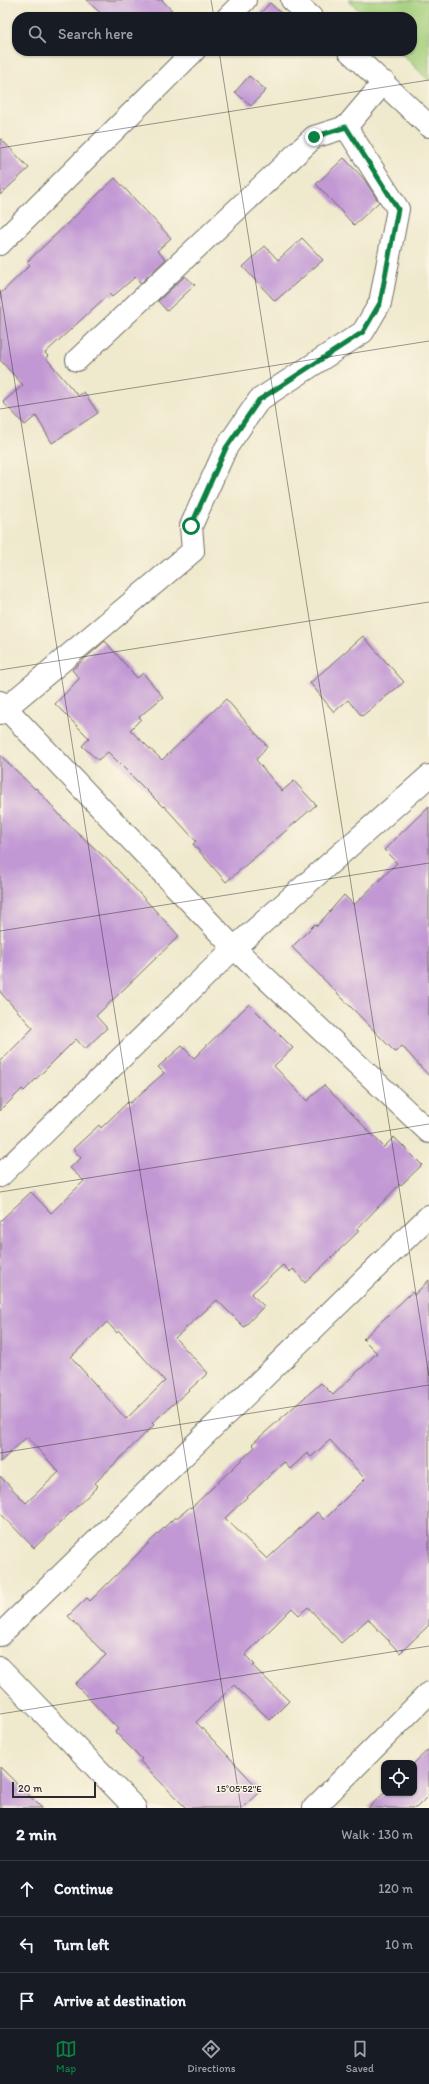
<!DOCTYPE html>
<html lang="en">
<head>
<meta charset="utf-8">
<style>
  body { margin:0; font-family:Itim,sans-serif; background:#20242c; color:#f1f3f6 }
  .controls { position:absolute; right:12px; bottom:12px; display:grid; overflow:hidden; border-radius:8px; box-shadow:0 1px 3px #0004 }
  .controls button { width:36px; height:36px; display:grid; place-items:center; padding:0; border:0; border-bottom:1px solid #363941; background:#171b24; color:#f1f3f6; font:20px sans-serif }
  .scale { position:absolute; left:12px; bottom:10px; width:84px; box-sizing:border-box; padding-left:4px; border:2px solid #2b2b2b; border-top:0; font-size:11px; line-height:14px; white-space:nowrap; color:#2b2b2b; -webkit-text-stroke:3px #fcf5e5; paint-order:stroke }
  .stop { position:absolute; width:12px; height:12px; margin:-9px; border:3px solid #0b8043; border-radius:50%; background:#fff }
  .stop.end { background:#0b8043; border-color:#fff; box-shadow:0 1px 4px #0008 }
  .list { margin:0; padding:0; list-style:none }
  h2 { display:flex; justify-content:space-between; align-items:center; height:52px; margin:0; padding:0 16px; font-size:17px }
  h2 small { font-size:13px; font-weight:400; color:#9ea1a6 }
  .list li { display:grid; grid-template-columns:26px 1fr auto; gap:12px; align-items:center; box-sizing:border-box; height:56px; padding:0 16px; border-top:1px solid #363941 }
  .list b { display:block; font-size:15px; white-space:nowrap }
  .list em { font-size:13px; font-style:normal; color:#9ea1a6 }
  .icon { flex:none; width:22px; height:22px; fill:none; stroke:currentColor; stroke-width:2; stroke-linecap:round; stroke-linejoin:round }
  .map { position:relative; flex:none; width:429px; height:1808px; overflow:hidden }
  .search { position:absolute; background:#171b24; box-shadow:0 1px 3px #0004; left:12px; right:12px; top:12px; height:44px; display:flex; align-items:center; gap:10px; box-sizing:border-box; padding:0 14px; border-radius:16px; color:#9ea1a6; font-size:15px }
  .sheet { height:220px; background:#171b24 }
  nav { display:flex; justify-content:space-around; align-items:center; box-sizing:border-box; height:56px; border-top:1px solid #363941; background:#171b24; font-size:11px; color:#9ea1a6 }
  nav a { display:grid; justify-items:center; gap:2px }
  nav .on { color:#0b8043 }
  .map>svg:first-child { display:block }
</style>
</head>
<body>
<div class="map">
<svg width="429" height="1808" viewBox="0 0 429 1808">
  <rect width="100%" height="100%" fill="#fcf5e5"/>
  <filter id="ink" filterUnits="userSpaceOnUse"><feTurbulence type="fractalNoise" baseFrequency=".025" numOctaves="2"/><feDisplacementMap in="SourceGraphic" scale="8" xChannelSelector="R" yChannelSelector="G"/><feConvolveMatrix kernelMatrix="1 2 1 2 8 2 1 2 1" color-interpolation-filters="sRGB"/></filter>
  <filter id="wash" filterUnits="userSpaceOnUse"><feTurbulence type="fractalNoise" baseFrequency=".012" numOctaves="4" result="noise"/><feDisplacementMap in="SourceGraphic" scale="16" xChannelSelector="R" yChannelSelector="G"/><feGaussianBlur stdDeviation="0.9" result="paint"/><feColorMatrix in="noise" values="0 0 0 0 0 0 0 0 0 0 0 0 0 0 0 0 0 1.4 0 .05"/><feComposite in="paint" operator="in"/></filter>
  <g filter="url(#wash)">
    <rect width="100%" height="100%" fill="#efe9cd"/>
    <path fill="#a3ce7a" stroke="#677c52" d="M 348,0 L 429,0 L 429,81 L 399,51 L 412,51 L 412,17 L 365,17 Z"/>
    <g id="blocks">
      <path fill="#c197d4" fill-rule="evenodd" d="M 86,0 L 162,0 L 178,17 L 105,17 Z
        M 270,3 L 285,17 L 257,17 Z
        M 249,76 L 266,90 L 251,106 L 235,92 Z
        M 0,138 L 29,168 L 0,195 Z
        M 344,158 L 364,179 L 379,202 L 354,225 L 316,184 Z
        M 115,178 L 171,238 L 157,251 L 166,259 L 141,283 L 135,277 L 112,297 L 109,294 L 45,353 L 48,356 L 46,358 L 78,396 L 84,392 L 98,413 L 52,443 L 36,416 L 25,425 L 3,402 L 23,385 L 0,360 L 0,294 L 30,265 L 27,262 Z
        M 302,238 L 323,260 L 275,301 L 243,267 L 265,246 L 278,260 Z
        M 185,276 L 195,285 L 167,311 L 158,301 Z
        M 363,636 L 404,682 L 362,716 L 348,700 L 334,712 L 310,683 Z
        M 105,641 L 137,678 L 143,673 L 163,697 L 139,717 L 141,719 L 130,730 L 162,760 L 226,699 L 267,746 L 256,760 L 282,791 L 294,781 L 316,805 L 226,882 L 193,844 L 196,841 L 164,806 L 163,807 L 108,752 L 98,760 L 82,746 L 89,738 L 55,704 L 78,680 L 79,678 L 72,670 Z
        M 0,755 L 35,789 L 36,788 L 66,822 L 113,865 L 179,936 L 96,1016 L 107,1028 L 85,1049 L 76,1039 L 24,1091 L 22,1089 L 0,1111 L 0,1062 L 33,1028 L 0,992 Z
        M 429,806 L 429,1076 L 402,1046 L 395,1052 L 292,947 L 315,924 L 317,926 L 344,895 L 354,905 L 397,863 L 384,850 Z
        M 249,1004 L 293,1048 L 274,1066 L 307,1101 L 324,1085 L 384,1147 L 394,1137 L 422,1165 L 401,1185 L 400,1184 L 357,1229 L 359,1231 L 305,1283 L 293,1269 L 290,1272 L 283,1265 L 251,1294 L 264,1306 L 244,1327 L 217,1300 L 175,1338 L 208,1373 L 152,1423 L 154,1425 L 95,1483 L 98,1486 L 34,1548 L 0,1513 L 0,1476 L 26,1503 L 59,1472 L 27,1437 L 0,1462 L 0,1221 L 31,1192 L 51,1213 L 84,1181 L 70,1168 L 81,1158 L 73,1149 L 99,1125 L 101,1128 L 128,1102 L 130,1103 L 164,1073 L 158,1067 L 182,1046 L 194,1058 ZM 107,1322 L 117,1333 L 119,1331 L 165,1381 L 126,1419 L 71,1357 Z
        M 429,1280 L 429,1625 L 400,1653 L 368,1619 L 341,1643 L 308,1607 L 299,1615 L 292,1608 L 245,1655 L 255,1665 L 253,1666 L 289,1701 L 270,1720 L 234,1685 L 196,1722 L 261,1791 L 243,1808 L 186,1808 L 140,1761 L 142,1759 L 115,1732 L 118,1729 L 75,1684 L 106,1655 L 68,1616 L 87,1598 L 90,1601 L 175,1517 L 176,1519 L 190,1507 L 191,1508 L 255,1447 L 252,1444 L 321,1383 L 333,1395 L 377,1353 L 363,1339 L 412,1292 L 414,1295 ZM 330,1440 L 365,1479 L 324,1520 L 317,1512 L 267,1559 L 225,1518 L 284,1462 L 290,1469 L 307,1453 L 311,1457 Z
        M 429,1749 L 429,1795 L 416,1808 L 368,1808 L 384,1793 L 414,1793 L 414,1763 Z
        M 0,1767 L 42,1808 L 0,1808 Z"/>
    </g>
  </g>
  <g filter="url(#ink)">
    <use href="#blocks" fill-opacity="0" stroke="#706e64" stroke-width="1"/>
    <g fill="none" stroke-linecap="round" stroke-linejoin="round">
      <g stroke="#706e64" stroke-width="24">
        <path id="street" d="M 292,0 L 311,17
          M 228,17 L 245,0
          M 349,51 L 429,126
          M 0,244 L 194,51
          M 77,360 L 314,137 L 346,127 L 384,82
          M 0,702 L 234,948 L 429,1132
          M 0,713 L 193,551 L 191,526 L 226,448 L 259,400 L 363,332 L 380,303 L 398,209 L 346,127
          M 0,1176 L 234,948 L 429,776
          M 0,1635 L 429,1216
          M 0,1668 L 135,1808
          M 314,1808 L 429,1693"/>
      </g>
      <use href="#street" stroke="#fff" stroke-width="22"/>
    </g>
  </g>
  <g fill="none" stroke-linecap="round" stroke-linejoin="round" filter="url(#ink)">
    <path stroke="#0b8043" stroke-width="5" d="M 191,526 L 226,448 L 259,400 L 363,332 L 380,303 L 398,209 L 346,127 L 314,137"/>
  </g>
  <path fill="none" stroke="#2b2b2b" stroke-width="1" stroke-opacity="0.45" d="M 211,0 L 214,17M 219,51 L 429,1376M 0,148 L 429,80M 0,289 L 241,1808M 0,409 L 429,341M 0,670 L 429,602M 0,931 L 429,863M 0,1192 L 429,1124M 0,1453 L 429,1385M 0,1714 L 429,1646"/>
  <g font-size="10" text-anchor="middle" fill="#2b2b2b" stroke="#fcf5e5" stroke-width="3" stroke-linejoin="round" paint-order="stroke">
    <text x="239" y="1792">15°05'52"E</text>
  </g>
</svg>
<div class="controls">
<button><svg class="icon" aria-label="locate" viewBox="0 0 24 24"><circle cx="12" cy="12" r="6"/><path d="M12 2v4M12 18v4M2 12h4M18 12h4"/></svg></button>
</div>
<div class="scale">20 m</div>
<div class="stop" style="left:191px;top:526px"></div>
<div class="stop end" style="left:314px;top:137px"></div>
<div class="search"><svg class="icon" aria-label="search" viewBox="0 0 24 24"><circle cx="10" cy="10" r="6"/><path d="M15 15l6 6"/></svg>Search here</div>
</div>
<section class="sheet">
<h2>2 min<small>Walk · 130 m</small></h2>
<ul class="list">
<li><svg class="icon" aria-label="ahead" viewBox="0 0 24 24"><path d="M12 20V5M6 11l6-6 6 6"/></svg><div><b>Continue</b></div><em>120 m</em></li>
<li><svg class="icon" aria-label="left" viewBox="0 0 24 24"><path d="M17 20v-9H6M10 6l-5 5 5 5"/></svg><div><b>Turn left</b></div><em>10 m</em></li>
<li><svg class="icon" aria-label="arrive" viewBox="0 0 24 24"><path d="M6 21V4h12l-3 4 3 4H6"/></svg><div><b>Arrive at destination</b></div></li>
</ul>
</section>
<nav>
<a class="on"><svg class="icon" aria-label="map" viewBox="0 0 24 24"><path d="M3 6l6-2 6 2 6-2v14l-6 2-6-2-6 2zM9 4v14M15 6v14"/></svg>Map</a>
<a><svg class="icon" aria-label="directions" viewBox="0 0 24 24"><path d="M12 3l9 9-9 9-9-9zM9 14v-3h6M13 9l2 2-2 2"/></svg>Directions</a>
<a><svg class="icon" aria-label="saved" viewBox="0 0 24 24"><path d="M7 4h10v16l-5-4-5 4z"/></svg>Saved</a>
</nav>
</body>
</html>
